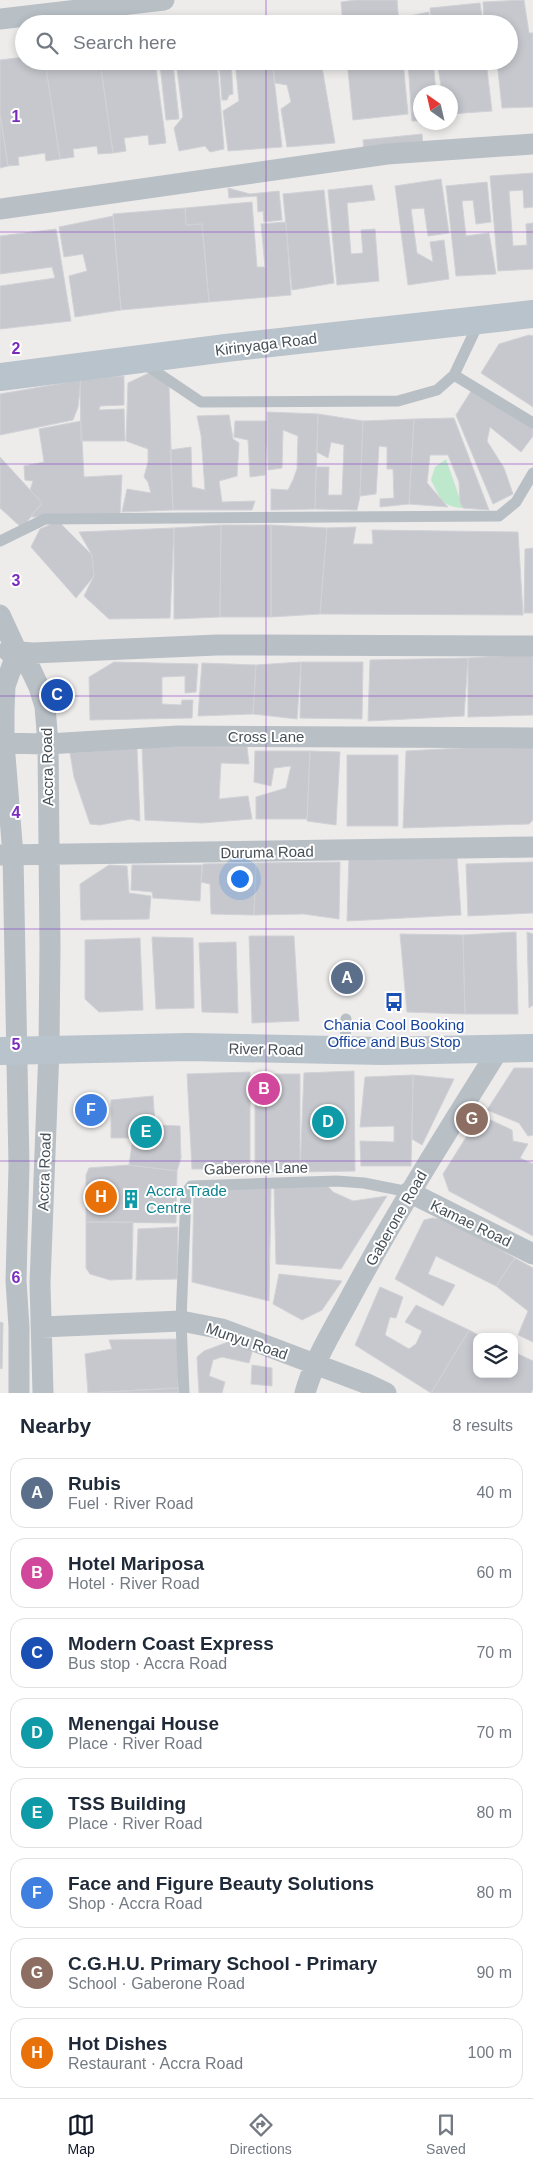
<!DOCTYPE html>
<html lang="en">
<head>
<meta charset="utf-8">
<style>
  body { margin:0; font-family:Arial,sans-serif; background:#f2f2f3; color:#1f2937 }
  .controls { position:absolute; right:15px; bottom:15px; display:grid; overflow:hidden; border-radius:10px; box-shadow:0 2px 8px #0003 }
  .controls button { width:45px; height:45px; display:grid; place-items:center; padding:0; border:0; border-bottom:1px solid #e0e1e3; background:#fff; color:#1f2937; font:25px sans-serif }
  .compass { position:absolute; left:413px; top:85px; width:45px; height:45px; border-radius:50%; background:#fff; box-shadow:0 2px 8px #0003; rotate:326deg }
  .you { position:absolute; left:239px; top:878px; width:18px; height:18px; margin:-12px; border:4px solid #fff; border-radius:50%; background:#1a73e8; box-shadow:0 0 0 8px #1a73e833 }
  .badge { display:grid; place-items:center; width:32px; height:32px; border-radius:50%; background:#111827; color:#fff; font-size:16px; font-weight:700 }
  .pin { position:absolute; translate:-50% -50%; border:2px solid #fff; box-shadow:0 1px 5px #0006 }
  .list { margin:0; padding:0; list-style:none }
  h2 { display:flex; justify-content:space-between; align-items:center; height:65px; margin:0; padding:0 20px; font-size:21px }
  h2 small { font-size:16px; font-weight:400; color:#747a83 }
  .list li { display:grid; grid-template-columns:32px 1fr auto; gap:15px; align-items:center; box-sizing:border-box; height:70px; margin:0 10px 10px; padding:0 10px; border:1px solid #e0e1e3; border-radius:15px }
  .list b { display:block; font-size:19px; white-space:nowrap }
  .list p { margin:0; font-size:16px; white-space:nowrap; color:#747a83 }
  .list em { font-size:16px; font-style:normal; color:#747a83 }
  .icon { flex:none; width:28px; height:28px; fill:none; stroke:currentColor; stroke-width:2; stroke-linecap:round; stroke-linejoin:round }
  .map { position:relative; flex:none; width:533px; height:1393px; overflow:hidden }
  .search { position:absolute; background:#fff; box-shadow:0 2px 8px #0003; left:15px; right:15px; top:15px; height:55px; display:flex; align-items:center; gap:12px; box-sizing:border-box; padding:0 18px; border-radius:28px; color:#747a83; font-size:19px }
  .sheet { height:705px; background:#fff }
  nav { display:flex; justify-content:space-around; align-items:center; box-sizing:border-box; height:70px; border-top:1px solid #e0e1e3; background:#fff; font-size:14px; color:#747a83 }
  nav a { display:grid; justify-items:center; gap:2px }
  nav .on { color:#111827 }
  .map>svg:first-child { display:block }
</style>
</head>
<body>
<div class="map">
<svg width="533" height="1393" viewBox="0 0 533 1393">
  <rect width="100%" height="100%" fill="#eeebeb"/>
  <path fill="#bde8cb" d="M 446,459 L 463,508 C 442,507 440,498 431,480 L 435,467 Z"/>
  <path fill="#c6c8ce" stroke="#d0d2d6" d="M 356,0 L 397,0 L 399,24 L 343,24 L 341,2 Z
    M 524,0 L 529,33 L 533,33 L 533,107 L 502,108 L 497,61 L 509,61 L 509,24 L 484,24 L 483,2 Z
    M 480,3 L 483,24 L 432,24 L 430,8 Z
    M 429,12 L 429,24 L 406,24 L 405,17 Z
    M 24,57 L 24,61 L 45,61 L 60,159 L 46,161 L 45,153 L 18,157 L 19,165 L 8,166 L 0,114 L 0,60 Z
    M 45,61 L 100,61 L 113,153 L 98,154 L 97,146 L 73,149 L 74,157 L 60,159 Z
    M 100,61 L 155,61 L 166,143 L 149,145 L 148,135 L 124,138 L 126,151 L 113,153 Z
    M 176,61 L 217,61 L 224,149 L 210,152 L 205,146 L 179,151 L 174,128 L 183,117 Z
    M 219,61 L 231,61 L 233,94 L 229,95 L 227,100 L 222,100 Z
    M 235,61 L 272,61 L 282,147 L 228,151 L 223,111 L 239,101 Z
    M 273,61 L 321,61 L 335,143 L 287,147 L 281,109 L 291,102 L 287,85 L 275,83 Z
    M 347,61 L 403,61 L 408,114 L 353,120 Z
    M 408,61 L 433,61 L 436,92 L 420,92 L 420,121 L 412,121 Z
    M 437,61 L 486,61 L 492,111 L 450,114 L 450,92 L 442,92 Z
    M 173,64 L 179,119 L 166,120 L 160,65 Z
    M 0,114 L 8,166 L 0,168 Z
    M 422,134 L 423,146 L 364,152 L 363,140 Z
    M 533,173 L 533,207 L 524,208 L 523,190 L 509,191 L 513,246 L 527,245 L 526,224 L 533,223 L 533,269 L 498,271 L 490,176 Z
    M 441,179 L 449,233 L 428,236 L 424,208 L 411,209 L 417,253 L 433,262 L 430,242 L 444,240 L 449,279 L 408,285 L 395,186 Z
    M 487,182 L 491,222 L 476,224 L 473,200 L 462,201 L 466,236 L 489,233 L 496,274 L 456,276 L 446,186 Z
    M 372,185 L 375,200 L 347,203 L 351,254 L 363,253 L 361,230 L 375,229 L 379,281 L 337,285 L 328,190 Z
    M 228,188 L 250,194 L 279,191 L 282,220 L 264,222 L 263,211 L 258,212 L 257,196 L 229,198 Z
    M 324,190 L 334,283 L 292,290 L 283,194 Z
    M 252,202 L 257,267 L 265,267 L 261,224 L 286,222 L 291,295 L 209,302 L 202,224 L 186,225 L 185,208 Z
    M 185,208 L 186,225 L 202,224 L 209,302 L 121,310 L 113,214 Z
    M 113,216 L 121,310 L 75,317 L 69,276 L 87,271 L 83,254 L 64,257 L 59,227 Z
    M 56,229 L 71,321 L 0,329 L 0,286 L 55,278 L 52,267 L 0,274 L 0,236 Z
    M 529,335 L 533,336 L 533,407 L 481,373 L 499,344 Z
    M 149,373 L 169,385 L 173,510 L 122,512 L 127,489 L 151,493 L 148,482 L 144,477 L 148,462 L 148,449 L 126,441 L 128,383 Z
    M 124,376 L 124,405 L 100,406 L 99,410 L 124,409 L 125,441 L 81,441 L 80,377 Z
    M 81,380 L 78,407 L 73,420 L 0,435 L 0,394 Z
    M 473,388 L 533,427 L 533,436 L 521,452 L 490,427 L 487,441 L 504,468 L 513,494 L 493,504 L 456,415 Z
    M 267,412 L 318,414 L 315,509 L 271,510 L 271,489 L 288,490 L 293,480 L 297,469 L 298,436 L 283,430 L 282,468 L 268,470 Z
    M 318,414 L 363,421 L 360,496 L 357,510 L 315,509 L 316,467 L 329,467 L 328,495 L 342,495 L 344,445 L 331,442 L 328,458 L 317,452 Z
    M 229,415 L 233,439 L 239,443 L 237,476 L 219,481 L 222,502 L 255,501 L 252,510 L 173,510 L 170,450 L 191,447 L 192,487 L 205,490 L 201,435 L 197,416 Z
    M 454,418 L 489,510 L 463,508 L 460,502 L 459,482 L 448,455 L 430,455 L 427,483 L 448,507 L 409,504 L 414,419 Z
    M 414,419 L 409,504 L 380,507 L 380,499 L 394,498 L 393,469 L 387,469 L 387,447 L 379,446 L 376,494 L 360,496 L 363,421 Z
    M 81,421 L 84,477 L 122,475 L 120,516 L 30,517 L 42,503 L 30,490 L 33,481 L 25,480 L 24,466 L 44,462 L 39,429 Z
    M 235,421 L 267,421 L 265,475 L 250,477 L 248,440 L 234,437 Z
    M 0,457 L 42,503 L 22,528 L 0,508 Z
    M 58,521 L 92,555 L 94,576 L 76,598 L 31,547 L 40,529 Z
    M 221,525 L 220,617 L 174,619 L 174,528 Z
    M 221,525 L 271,525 L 271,617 L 220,617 Z
    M 271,525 L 327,528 L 320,614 L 271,617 Z
    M 356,527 L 353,544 L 373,544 L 372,530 L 518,532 L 523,615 L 320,614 L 327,528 Z
    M 174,528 L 170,618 L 109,619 L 84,596 L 94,576 L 92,555 L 79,532 Z
    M 533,548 L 533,613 L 524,613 L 525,549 Z
    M 533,654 L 533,715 L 468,717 L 468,658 Z
    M 468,658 L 464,716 L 368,721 L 370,660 Z
    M 114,662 L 198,664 L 196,692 L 185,693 L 185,676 L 162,677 L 162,704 L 181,705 L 182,700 L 193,700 L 192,718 L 90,720 L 89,677 Z
    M 301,662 L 297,719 L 253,714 L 256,665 Z
    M 301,662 L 363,662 L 362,719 L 300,718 Z
    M 202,663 L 256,665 L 253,714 L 198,716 Z
    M 533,744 L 533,820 L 529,824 L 403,828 L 406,751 Z
    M 142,746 L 247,747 L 249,764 L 221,763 L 219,799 L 248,796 L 252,819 L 202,823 L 145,820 Z
    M 137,748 L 140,821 L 131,819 L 100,825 L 90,824 L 74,777 L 70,753 Z
    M 255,751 L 310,751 L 307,819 L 256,819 L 256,797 L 286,788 L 291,766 L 274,768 L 271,786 L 254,782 Z
    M 310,751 L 340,752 L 336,825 L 307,821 Z
    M 347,755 L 398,755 L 398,826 L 347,826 Z
    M 349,857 L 457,857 L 461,915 L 347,921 Z
    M 340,862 L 339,919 L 304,914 L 254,915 L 256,863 Z
    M 533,862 L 533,913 L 468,916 L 466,864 Z
    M 256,863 L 254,915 L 211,914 L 210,884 L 201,882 L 203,864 Z
    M 109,865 L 127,866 L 129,893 L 151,896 L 149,919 L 81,920 L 80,884 Z
    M 132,865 L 202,865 L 200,901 L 153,898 L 152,892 L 131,890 Z
    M 516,932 L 518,1014 L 465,1014 L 463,935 Z
    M 527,932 L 533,934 L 533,1005 L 529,1008 Z
    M 400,934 L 463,935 L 465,1014 L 407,1012 Z
    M 249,936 L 294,936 L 299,1021 L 252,1023 Z
    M 152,937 L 193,938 L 194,1008 L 156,1009 Z
    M 140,938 L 143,1010 L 99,1012 L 85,999 L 85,940 Z
    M 236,942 L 238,1013 L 202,1012 L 199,943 Z
    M 514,1068 L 533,1068 L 533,1135 L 528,1136 L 519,1123 L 487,1110 Z
    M 354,1071 L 355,1171 L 300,1172 L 304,1073 Z
    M 250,1072 L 250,1169 L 192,1169 L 187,1074 Z
    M 255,1074 L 300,1074 L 300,1172 L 255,1171 Z
    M 413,1075 L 454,1079 L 422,1145 L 412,1139 Z
    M 413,1075 L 411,1166 L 361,1166 L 360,1141 L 394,1142 L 394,1126 L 360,1127 L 365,1077 Z
    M 153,1096 L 155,1125 L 180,1126 L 181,1158 L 177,1171 L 129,1165 L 133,1138 L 111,1138 L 111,1100 Z
    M 480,1115 L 512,1130 L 513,1141 L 528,1144 L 520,1158 L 533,1164 L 533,1236 L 449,1191 L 443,1174 Z
    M 129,1165 L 177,1171 L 176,1223 L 86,1222 L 86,1175 L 89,1168 Z
    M 326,1184 L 333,1192 L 353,1201 L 387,1196 L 341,1269 L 276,1264 L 274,1187 Z
    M 194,1187 L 271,1187 L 269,1301 L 192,1282 Z
    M 433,1218 L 448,1220 L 515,1258 L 496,1286 L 436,1256 L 428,1274 L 455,1285 L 443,1306 L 395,1279 L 424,1220 Z
    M 86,1222 L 133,1222 L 132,1279 L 110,1280 L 90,1274 L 86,1268 Z
    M 178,1227 L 177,1279 L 136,1280 L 138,1229 Z
    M 515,1258 L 533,1268 L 533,1342 L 518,1335 L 528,1311 L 496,1286 Z
    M 279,1274 L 342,1281 L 322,1310 L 302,1320 L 273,1304 Z
    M 380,1287 L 403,1297 L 396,1318 L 390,1317 L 385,1335 L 409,1349 L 416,1344 L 422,1331 L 405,1322 L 416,1305 L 469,1330 L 431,1393 L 355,1345 Z
    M 0,1322 L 3,1323 L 2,1369 L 0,1368 Z
    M 469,1330 L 482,1337 L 477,1337 L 477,1374 L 514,1374 L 514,1352 L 533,1361 L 533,1389 L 531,1393 L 431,1393 Z
    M 179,1339 L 178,1388 L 88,1393 L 85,1354 L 112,1349 L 109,1340 Z
    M 236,1339 L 254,1345 L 249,1363 L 222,1357 L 213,1360 L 209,1376 L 225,1382 L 222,1393 L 199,1393 L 197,1357 L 204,1351 Z
    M 252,1365 L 272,1368 L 272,1386 L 251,1384 Z
    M 178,1388 L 178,1393 L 88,1393 Z"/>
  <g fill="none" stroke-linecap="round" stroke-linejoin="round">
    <path stroke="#b8c0c6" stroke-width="11" d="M 143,363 L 201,402 L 398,401 L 437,390 L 454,375 L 479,322
      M 454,375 L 533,423
      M 0,541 L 45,519 L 499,516 L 516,502 L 533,473
      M 345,1051 L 346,1019
      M 184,1393 L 181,1321 L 186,1193 L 191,1186 L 336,1181 L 364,1183 L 409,1192"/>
    <path stroke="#b8c0c6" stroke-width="21" d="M 0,19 L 164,0
      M 0,209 L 387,154 L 533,144
      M 0,615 L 17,652 L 31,670 L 39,687 L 45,706 L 48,744 L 50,946 L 49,1049 L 40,1283 L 43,1393
      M 8,651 L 33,653 L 217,645 L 533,646
      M 17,652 L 5,686 L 4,710 L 4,743 L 13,855 L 19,1166 L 16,1281 L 19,1327 L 19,1393
      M 0,743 L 48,744 L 178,736 L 533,738
      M 1,855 L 533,847
      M 409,1192 L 533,1254
      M 42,1327 L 181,1321 L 222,1329 L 365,1383 L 386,1393
      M 305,1393 C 314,1360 333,1330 349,1300 C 395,1214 447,1132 499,1049"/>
    <path stroke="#b9c3cb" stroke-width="28" d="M 0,377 L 226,348 L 533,314
      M 0,1051 L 190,1047 L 382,1051 L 533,1048"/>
  </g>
  <path fill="none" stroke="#7b2cbf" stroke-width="1" stroke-opacity="0.55" d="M 266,0 L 266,24M 266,61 L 266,1393M 0,232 L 533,232M 0,464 L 533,464M 0,696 L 533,696M 0,929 L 533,929M 0,1161 L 533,1161"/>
  <defs>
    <g id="bus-bare" transform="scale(1.5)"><path d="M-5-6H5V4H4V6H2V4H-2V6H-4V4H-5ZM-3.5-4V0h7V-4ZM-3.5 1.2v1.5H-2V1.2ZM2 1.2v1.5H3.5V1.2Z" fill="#1a4fb4" stroke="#fff" stroke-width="2.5" paint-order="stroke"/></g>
    <g id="building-bare" transform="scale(1.5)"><path d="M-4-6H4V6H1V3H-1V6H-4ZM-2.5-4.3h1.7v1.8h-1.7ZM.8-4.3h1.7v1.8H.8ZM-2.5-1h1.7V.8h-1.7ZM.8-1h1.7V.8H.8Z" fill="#0f9aa8" stroke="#fff" stroke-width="2.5" paint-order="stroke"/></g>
  </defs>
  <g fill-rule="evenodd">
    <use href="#bus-bare" x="394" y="1002"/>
    <use href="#building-bare" x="131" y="1199"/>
  </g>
  <g text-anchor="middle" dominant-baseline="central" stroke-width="4" stroke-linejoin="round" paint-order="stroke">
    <g font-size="15" fill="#464f56" stroke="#fff">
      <text transform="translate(266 344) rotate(-7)">Kirinyaga Road</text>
      <text x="266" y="736">Cross Lane</text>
      <text transform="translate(47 767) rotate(-91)">Accra Road</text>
      <text transform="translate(267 852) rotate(-1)">Duruma Road</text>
      <text transform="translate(266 1049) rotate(1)">River Road</text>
      <text transform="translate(256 1168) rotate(-1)">Gaberone Lane</text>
      <text transform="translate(44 1172) rotate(-88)">Accra Road</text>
      <text transform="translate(396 1218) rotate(-60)">Gaberone Road</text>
      <text transform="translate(471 1223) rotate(26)">Kamae Road</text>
      <text transform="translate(247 1341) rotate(19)">Munyu Road</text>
    </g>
    <g font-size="15" fill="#164399" stroke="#fff">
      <text x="394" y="1024">Chania Cool Booking<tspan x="394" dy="17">Office and Bus Stop</tspan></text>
    </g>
    <g font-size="15" fill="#0d838f" stroke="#fff" text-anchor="start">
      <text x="146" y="1190">Accra Trade<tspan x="146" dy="17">Centre</tspan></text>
    </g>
  </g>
  <g font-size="16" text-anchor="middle" font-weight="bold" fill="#7b2cbf" stroke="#fff" stroke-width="4" stroke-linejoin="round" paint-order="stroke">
    <text x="16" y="122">1</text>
    <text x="16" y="354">2</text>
    <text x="16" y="586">3</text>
    <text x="16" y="818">4</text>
    <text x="16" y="1050">5</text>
    <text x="16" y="1283">6</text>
  </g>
</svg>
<div class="controls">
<button><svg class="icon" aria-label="layers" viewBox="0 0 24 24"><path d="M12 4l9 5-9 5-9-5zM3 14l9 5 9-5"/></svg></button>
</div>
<svg class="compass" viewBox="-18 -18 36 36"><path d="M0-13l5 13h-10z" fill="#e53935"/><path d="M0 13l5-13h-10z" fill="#747a83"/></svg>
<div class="you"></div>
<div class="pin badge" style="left:347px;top:978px;background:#5c6f8a">A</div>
<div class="pin badge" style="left:264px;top:1089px;background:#d1479c">B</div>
<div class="pin badge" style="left:57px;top:695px;background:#1a4fb4">C</div>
<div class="pin badge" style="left:328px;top:1122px;background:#0f9aa8">D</div>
<div class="pin badge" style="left:146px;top:1132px;background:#0f9aa8">E</div>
<div class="pin badge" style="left:91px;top:1110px;background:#3f7fe0">F</div>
<div class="pin badge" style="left:472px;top:1119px;background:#8d6e63">G</div>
<div class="pin badge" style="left:101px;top:1197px;background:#e8710a">H</div>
<div class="search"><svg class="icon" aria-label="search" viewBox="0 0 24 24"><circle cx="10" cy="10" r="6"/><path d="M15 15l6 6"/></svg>Search here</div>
</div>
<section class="sheet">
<h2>Nearby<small>8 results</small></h2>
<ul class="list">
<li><span class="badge" style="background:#5c6f8a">A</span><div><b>Rubis</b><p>Fuel · River Road</p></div><em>40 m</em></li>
<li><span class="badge" style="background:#d1479c">B</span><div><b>Hotel Mariposa</b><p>Hotel · River Road</p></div><em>60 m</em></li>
<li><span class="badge" style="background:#1a4fb4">C</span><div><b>Modern Coast Express</b><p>Bus stop · Accra Road</p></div><em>70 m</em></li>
<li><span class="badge" style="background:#0f9aa8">D</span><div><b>Menengai House</b><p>Place · River Road</p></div><em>70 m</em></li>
<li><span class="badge" style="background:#0f9aa8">E</span><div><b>TSS Building</b><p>Place · River Road</p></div><em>80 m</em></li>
<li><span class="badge" style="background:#3f7fe0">F</span><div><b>Face and Figure Beauty Solutions</b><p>Shop · Accra Road</p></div><em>80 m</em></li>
<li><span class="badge" style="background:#8d6e63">G</span><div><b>C.G.H.U. Primary School - Primary</b><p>School · Gaberone Road</p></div><em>90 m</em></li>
<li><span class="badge" style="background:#e8710a">H</span><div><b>Hot Dishes</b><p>Restaurant · Accra Road</p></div><em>100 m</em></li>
</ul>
</section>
<nav>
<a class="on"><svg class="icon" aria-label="map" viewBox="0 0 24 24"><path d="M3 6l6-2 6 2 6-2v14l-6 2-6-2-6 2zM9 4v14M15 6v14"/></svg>Map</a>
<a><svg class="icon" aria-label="directions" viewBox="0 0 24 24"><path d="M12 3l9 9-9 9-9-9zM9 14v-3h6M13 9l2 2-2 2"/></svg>Directions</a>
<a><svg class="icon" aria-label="saved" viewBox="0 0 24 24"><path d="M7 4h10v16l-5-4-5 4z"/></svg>Saved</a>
</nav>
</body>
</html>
